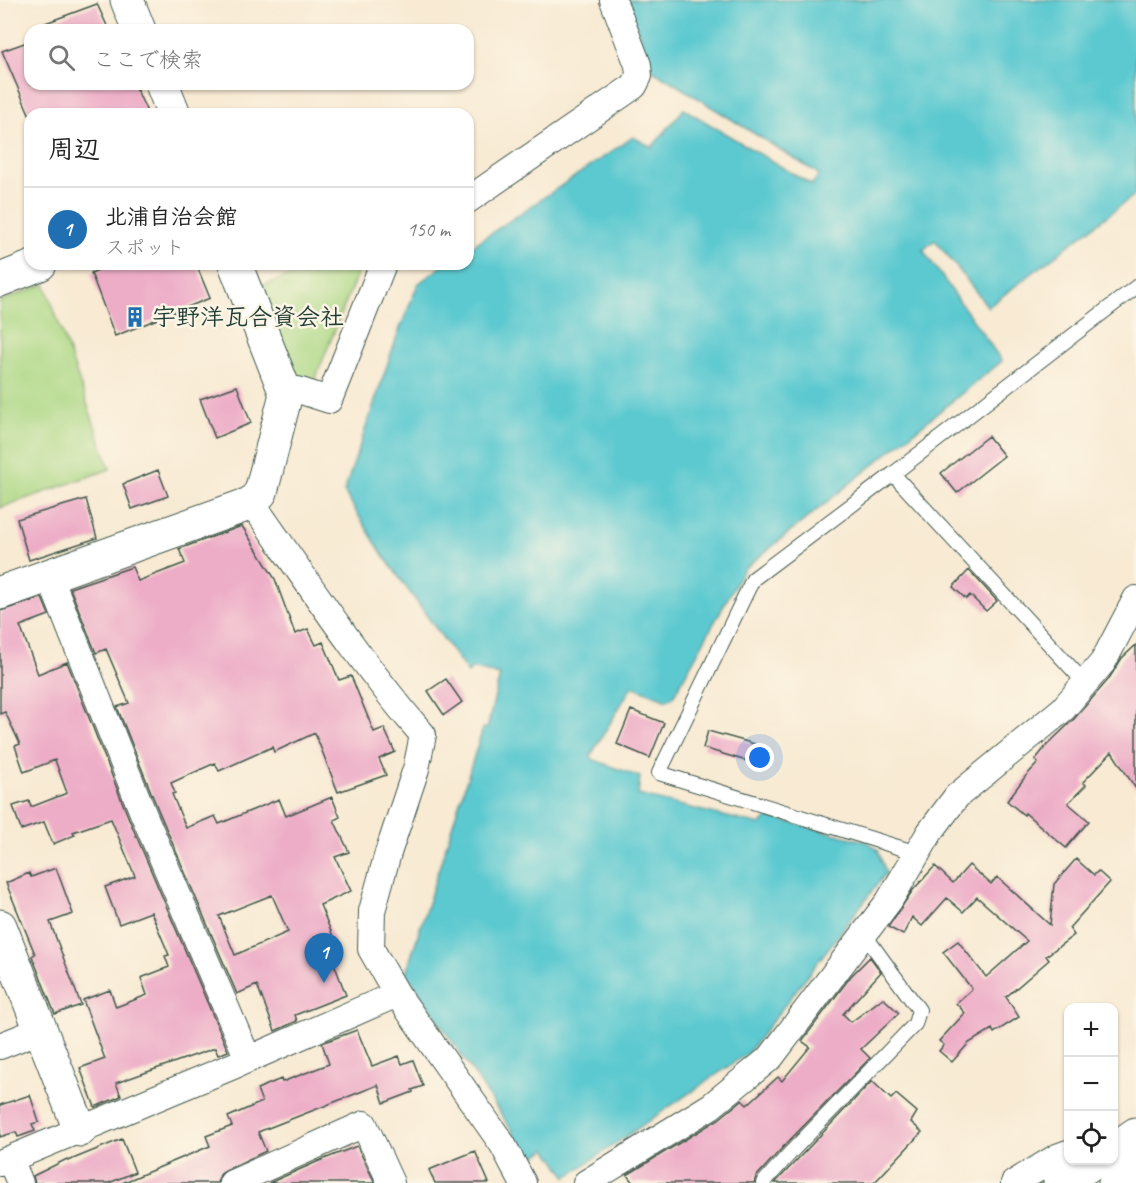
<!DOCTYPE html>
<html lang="ja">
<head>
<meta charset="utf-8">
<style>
  body { margin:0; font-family:Caveat,"Klee One",sans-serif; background:#f2f2f2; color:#222 }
  .controls { position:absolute; right:18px; bottom:18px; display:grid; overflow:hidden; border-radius:12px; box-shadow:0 2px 4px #0004 }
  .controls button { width:54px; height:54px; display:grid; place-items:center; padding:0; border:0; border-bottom:2px solid #e0e0e0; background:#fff; color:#222; font:30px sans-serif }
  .you { position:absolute; left:760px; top:758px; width:21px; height:21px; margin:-15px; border:4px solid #fff; border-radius:50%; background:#1a73e8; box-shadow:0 0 0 9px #1a73e833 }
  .badge { display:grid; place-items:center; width:39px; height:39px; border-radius:50%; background:#1f6fb2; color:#fff; font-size:20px; font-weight:700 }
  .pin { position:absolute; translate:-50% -50px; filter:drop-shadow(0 2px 3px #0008) }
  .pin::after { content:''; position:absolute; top:32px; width:21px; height:18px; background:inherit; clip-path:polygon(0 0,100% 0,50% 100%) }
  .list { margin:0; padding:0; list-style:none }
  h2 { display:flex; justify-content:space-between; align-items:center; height:78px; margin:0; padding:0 24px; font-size:26px }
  h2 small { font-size:20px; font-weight:400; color:#767676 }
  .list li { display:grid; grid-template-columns:39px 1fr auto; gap:18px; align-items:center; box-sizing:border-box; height:84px; padding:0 24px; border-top:2px solid #e0e0e0 }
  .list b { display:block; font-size:22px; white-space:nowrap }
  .list p { margin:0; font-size:20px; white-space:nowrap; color:#767676 }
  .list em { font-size:20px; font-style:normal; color:#767676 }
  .icon { flex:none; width:33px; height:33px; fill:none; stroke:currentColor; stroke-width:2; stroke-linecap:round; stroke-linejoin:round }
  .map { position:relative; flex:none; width:1136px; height:1183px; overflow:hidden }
  .search { position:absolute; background:#fff; box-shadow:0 2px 4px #0004; left:24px; top:24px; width:450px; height:66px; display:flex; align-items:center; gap:15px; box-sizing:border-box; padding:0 21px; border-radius:18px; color:#767676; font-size:22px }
  .panel { position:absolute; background:#fff; box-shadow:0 2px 4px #0004; left:24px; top:108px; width:450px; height:162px; border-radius:18px }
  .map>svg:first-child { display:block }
</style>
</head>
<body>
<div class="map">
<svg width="1136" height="1183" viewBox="0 0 1136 1183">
  <rect width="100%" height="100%" fill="#fcf5e5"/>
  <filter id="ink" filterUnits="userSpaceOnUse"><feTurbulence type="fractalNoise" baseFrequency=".0167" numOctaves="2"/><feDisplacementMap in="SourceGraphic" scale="12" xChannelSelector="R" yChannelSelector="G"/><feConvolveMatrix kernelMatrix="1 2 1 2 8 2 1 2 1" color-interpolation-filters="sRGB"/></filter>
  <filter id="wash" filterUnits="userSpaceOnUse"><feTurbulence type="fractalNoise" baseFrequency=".008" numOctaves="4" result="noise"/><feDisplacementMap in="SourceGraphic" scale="24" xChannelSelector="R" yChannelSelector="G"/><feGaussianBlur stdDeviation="1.35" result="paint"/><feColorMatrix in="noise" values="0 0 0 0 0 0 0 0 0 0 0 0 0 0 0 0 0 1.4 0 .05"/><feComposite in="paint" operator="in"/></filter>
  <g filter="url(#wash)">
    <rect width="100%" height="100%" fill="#f8ead3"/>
    <path fill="#abd783" stroke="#658a5c" stroke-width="1.5" d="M 323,264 L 361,264 L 312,387 L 295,382 L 261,286 Z
      M 45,284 L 110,469 L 0,508 L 0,301 Z"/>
    <path fill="#5bc9d0" stroke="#3d8382" stroke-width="1.5" d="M 627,0 L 1136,0 L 1136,194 L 988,307 L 935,240 L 923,250 L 1002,361 L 744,569 L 673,697 L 667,700 L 632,686 L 591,755 L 592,759 L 640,777 L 638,795 L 760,825 L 768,817 L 868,842 L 878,850 L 886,873 L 748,1053 L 567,1177 L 547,1149 L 527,1161 L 511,1129 L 406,973 L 483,728 L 487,729 L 500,675 L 472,668 L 468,673 L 383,555 L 344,492 L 397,336 L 418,284 L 445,264 L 468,264 L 468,249 L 633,137 L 652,147 L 684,109 L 812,185 L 819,174 L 651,69 Z"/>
    <g id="blocks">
      <path fill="#edadc7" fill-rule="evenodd" d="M 97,4 L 109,30 L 33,30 L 32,28 Z
        M 30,41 L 30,84 L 134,84 L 148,114 L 30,114 L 30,116 L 2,51 Z
        M 113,264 L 196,264 L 210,298 L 115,336 L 91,273 Z
        M 237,386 L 251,423 L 215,438 L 200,399 Z
        M 988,436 L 1004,456 L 957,493 L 941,473 Z
        M 158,470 L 168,496 L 132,509 L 123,484 Z
        M 86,499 L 97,538 L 29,560 L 17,519 Z
        M 242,526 L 275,579 L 295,634 L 308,629 L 316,645 L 323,642 L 339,680 L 351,676 L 374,732 L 384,728 L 395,752 L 379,759 L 386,775 L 338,792 L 315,733 L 274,752 L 272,747 L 219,771 L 215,763 L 171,783 L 175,793 L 172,794 L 186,828 L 215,816 L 219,824 L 279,799 L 286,816 L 332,797 L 340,817 L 334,820 L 349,852 L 335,857 L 351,891 L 320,905 L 335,941 L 327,945 L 346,995 L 295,1015 L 297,1021 L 275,1031 L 257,985 L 237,994 L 157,807 L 117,707 L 129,703 L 106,649 L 96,653 L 70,588 L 132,567 L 138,581 L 185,563 L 179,549 ZM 272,895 L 288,932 L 235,955 L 219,916 Z
        M 969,570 L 997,601 L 986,611 L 970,595 L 966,599 L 953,587 Z
        M 42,598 L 49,615 L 20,626 L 38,674 L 67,662 L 129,819 L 228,1051 L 218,1055 L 215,1048 L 116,1083 L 121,1096 L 95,1107 L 80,1068 L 105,1059 L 83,1000 L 110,990 L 116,1007 L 147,995 L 141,978 L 169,967 L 165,956 L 169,955 L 151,912 L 119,924 L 105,887 L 135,876 L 111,819 L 73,832 L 75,835 L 53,844 L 44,822 L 21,830 L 13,806 L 29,801 L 31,807 L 67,793 L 55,760 L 24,772 L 15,746 L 20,744 L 5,712 L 0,714 L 0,611 Z
        M 1136,645 L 1136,789 L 1112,752 L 1083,782 L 1086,785 L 1068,803 L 1089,821 L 1066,848 L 1025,813 L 1024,815 L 1007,801 L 1025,777 L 1038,763 L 1035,760 L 1047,745 L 1074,719 L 1108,680 L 1122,658 Z
        M 446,679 L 462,702 L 444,715 L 428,691 Z
        M 631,710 L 664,723 L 650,758 L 617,744 Z
        M 708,731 L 755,744 L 750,762 L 703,748 Z
        M 1076,859 L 1094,875 L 1098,871 L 1110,882 L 1069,928 L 1074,935 L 1046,956 L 1049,960 L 1006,997 L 1019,1017 L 994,1033 L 992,1029 L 969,1043 L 952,1062 L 939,1051 L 944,1045 L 939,1041 L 965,1013 L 956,1003 L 972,989 L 943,952 L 958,941 L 986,977 L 1027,941 L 977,897 L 963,912 L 947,898 L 922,926 L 912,917 L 903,935 L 888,927 L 913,890 L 935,866 L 953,883 L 969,865 L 991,884 L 997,877 L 1050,925 L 1054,884 Z
        M 56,868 L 73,914 L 50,922 L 81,1005 L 55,1014 L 32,956 L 35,954 L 6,883 L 29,873 L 31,877 Z
        M 870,957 L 881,972 L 843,1014 L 851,1022 L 883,998 L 899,1013 L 861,1049 L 870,1058 L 784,1146 L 756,1177 L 754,1183 L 633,1183 L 627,1175 L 719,1119 L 742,1100 L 747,1105 L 778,1077 L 782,1081 L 810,1047 L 802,1041 L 851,976 Z
        M 357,1030 L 372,1066 L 399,1056 L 402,1064 L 413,1060 L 423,1086 L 412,1090 L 413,1092 L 384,1103 L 378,1085 L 258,1132 L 266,1151 L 225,1170 L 220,1175 L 217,1183 L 122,1183 L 210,1146 L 206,1136 L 232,1126 L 228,1117 L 262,1102 L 257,1089 L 281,1079 L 282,1082 L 329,1064 L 322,1043 Z
        M 872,1081 L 891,1099 L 896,1094 L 917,1112 L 911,1122 L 922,1132 L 874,1183 L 775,1183 Z
        M 30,1095 L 39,1122 L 32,1124 L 35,1131 L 18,1137 L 16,1132 L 0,1137 L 0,1105 Z
        M 122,1139 L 135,1172 L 109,1183 L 35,1183 L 33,1176 L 67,1159 L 68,1161 Z
        M 357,1146 L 375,1183 L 269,1183 L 319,1161 Z
        M 475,1151 L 489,1183 L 435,1183 L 429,1170 Z"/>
    </g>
  </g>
  <g filter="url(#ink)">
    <use href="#blocks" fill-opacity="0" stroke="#40574c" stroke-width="1.5"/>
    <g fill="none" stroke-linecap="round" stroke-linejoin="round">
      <g stroke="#40574c" stroke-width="16">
        <path id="service" d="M 893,474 L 1136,287
          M 917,853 L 659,773 L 753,579 L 893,474 L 1085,683
          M 763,1183 L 791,1152 L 915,1024 L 919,1010 L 864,934"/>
      </g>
      <g stroke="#40574c" stroke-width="28">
        <path id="minor" d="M 468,200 L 634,86 L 639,76 L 638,65 L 613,0
          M 286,394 L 298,390 L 329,400 L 383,264
          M 252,503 C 307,581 360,662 423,735 L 416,769 L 388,853 L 372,911 L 371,949 L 397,994 L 503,1145 L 523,1183
          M 49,575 L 143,813 L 248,1059
          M 0,1046 L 40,1030
          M 10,1159 L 20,1183
          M 0,1163 L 233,1066 L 397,994
          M 232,1183 L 364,1124 L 391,1183
          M 586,1183 L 711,1106 L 771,1057 L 889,901 L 930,832 L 957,796 L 1063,709 L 1103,662 L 1136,599
          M 1014,1183 L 1057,1157 L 1068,1153"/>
      </g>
      <g stroke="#40574c" stroke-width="35">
        <path id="tertiary" d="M 127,0 L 139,30
          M 162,84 L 174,114
          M 0,280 L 40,264
          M 0,593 L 252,503 L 261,492 L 286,394 L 235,264
          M 0,926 L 80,1130"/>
      </g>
      <g stroke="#40574c" stroke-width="35">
        <path id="secondary" d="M 1114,1149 L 1136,1134
          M 1060,1183 L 1097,1160
          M 1115,1183 L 1136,1168"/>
      </g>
      <use href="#service" stroke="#fff" stroke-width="14"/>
      <use href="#minor" stroke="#fff" stroke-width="26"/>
      <use href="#tertiary" stroke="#fff" stroke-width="33"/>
      <use href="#secondary" stroke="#fff" stroke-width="33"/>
    </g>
  </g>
  <defs>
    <g id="building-bare" transform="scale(1.62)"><path d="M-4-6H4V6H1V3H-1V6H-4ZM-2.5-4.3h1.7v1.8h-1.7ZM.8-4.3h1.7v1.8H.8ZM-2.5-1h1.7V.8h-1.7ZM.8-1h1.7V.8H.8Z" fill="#1f6fb2" stroke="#fcf5e5" stroke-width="2.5" paint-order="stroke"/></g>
  </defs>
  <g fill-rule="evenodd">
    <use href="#building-bare" x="135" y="317"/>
  </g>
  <g text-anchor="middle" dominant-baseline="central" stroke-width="5" stroke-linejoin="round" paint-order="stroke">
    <g font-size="24" font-weight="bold" fill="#1f3d34" stroke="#fcf5e5" text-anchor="start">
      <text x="152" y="317">宇野洋瓦合資会社</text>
    </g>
  </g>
</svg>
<div class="controls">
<button>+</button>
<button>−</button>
<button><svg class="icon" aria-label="locate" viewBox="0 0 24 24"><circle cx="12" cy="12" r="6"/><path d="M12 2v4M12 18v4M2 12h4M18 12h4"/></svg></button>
</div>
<div class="you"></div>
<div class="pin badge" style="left:324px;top:983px">1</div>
<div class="search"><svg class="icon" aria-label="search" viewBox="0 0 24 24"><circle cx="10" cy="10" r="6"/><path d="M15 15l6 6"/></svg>ここで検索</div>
<section class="panel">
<h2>周辺<small></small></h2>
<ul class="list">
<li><span class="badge">1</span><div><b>北浦自治会館</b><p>スポット</p></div><em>150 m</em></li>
</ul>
</section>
</div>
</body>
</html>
